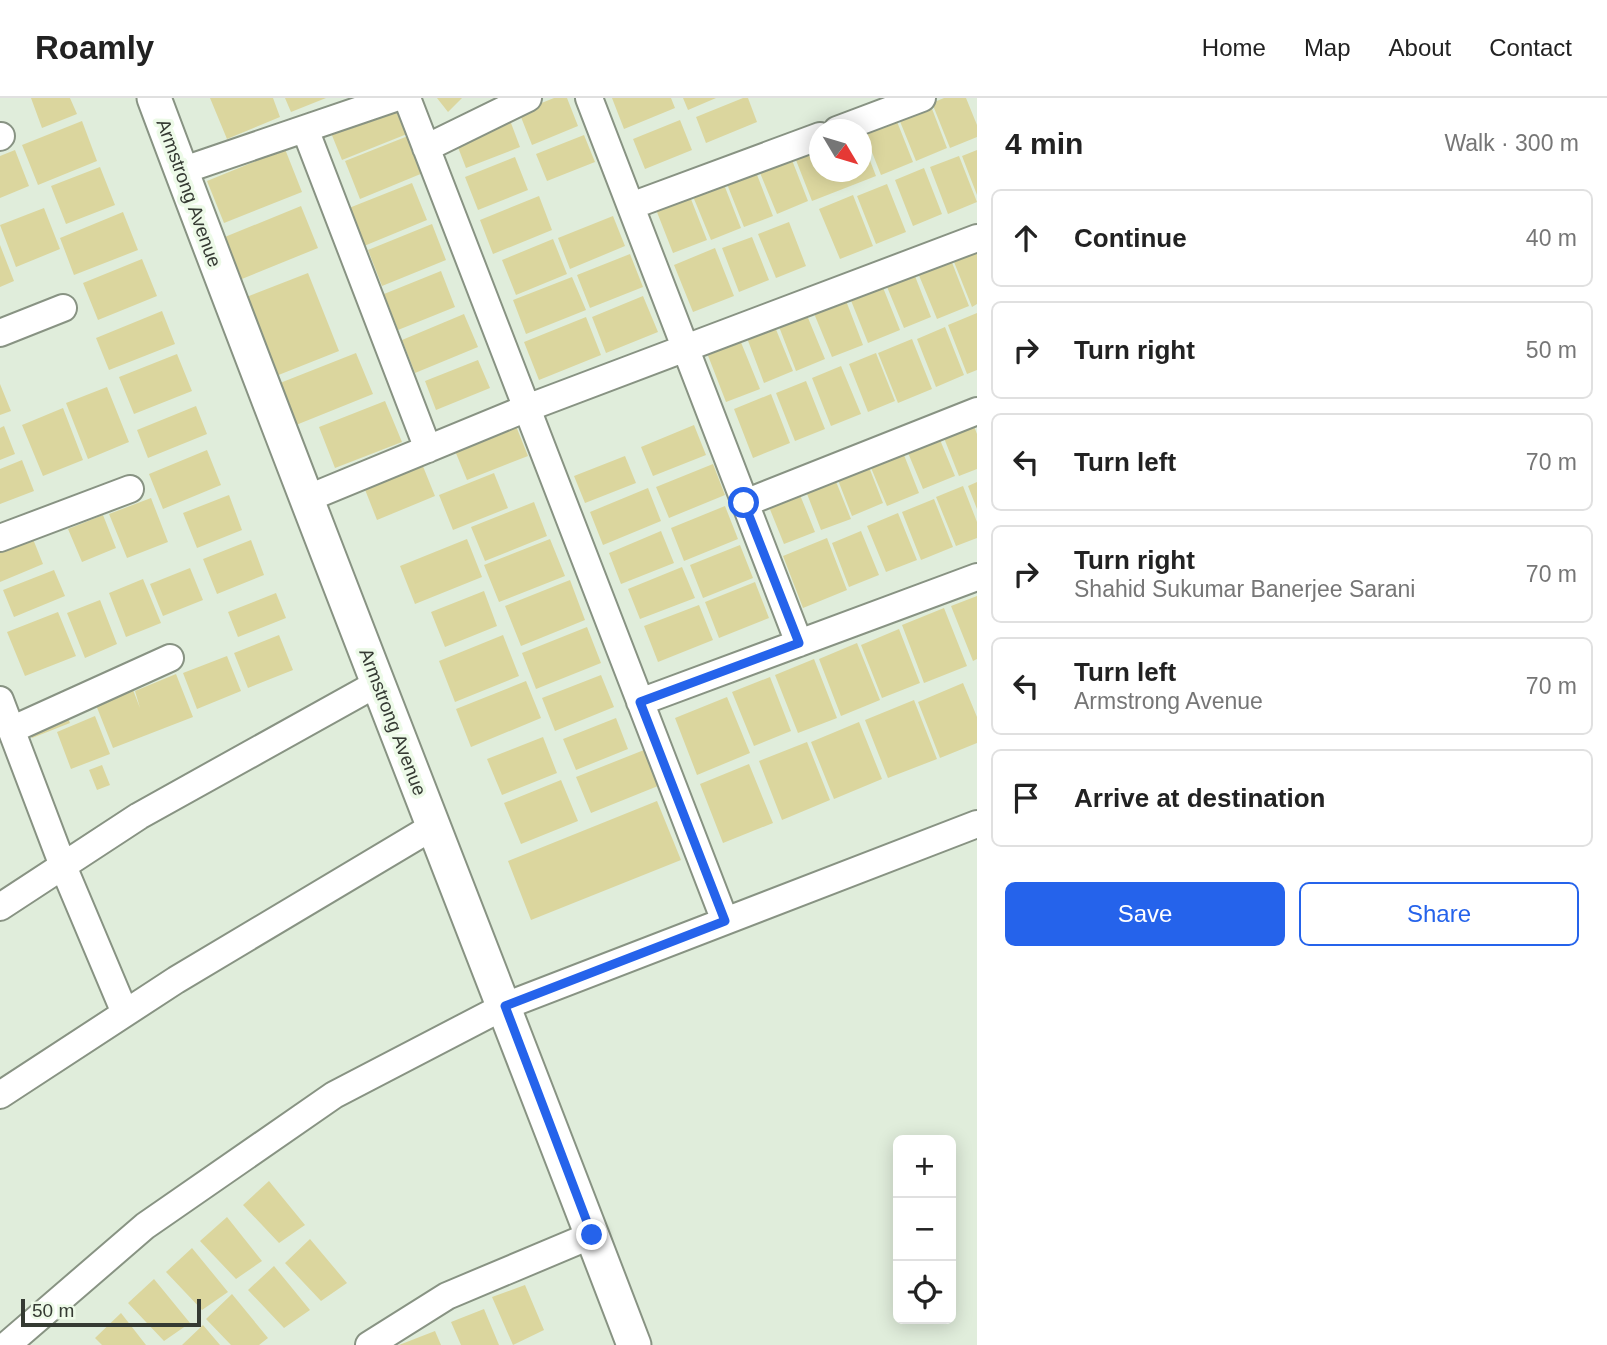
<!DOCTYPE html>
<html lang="en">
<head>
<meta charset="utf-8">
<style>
  body { margin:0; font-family:Helvetica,sans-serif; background:#f6f6f6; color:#222 }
  .controls { position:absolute; right:21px; bottom:21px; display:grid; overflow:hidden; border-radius:10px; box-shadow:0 4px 18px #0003 }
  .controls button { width:63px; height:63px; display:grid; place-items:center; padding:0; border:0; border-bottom:2px solid #e0e0e0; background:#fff; color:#222; font:35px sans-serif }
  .compass { position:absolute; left:809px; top:21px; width:63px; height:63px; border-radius:50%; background:#fff; box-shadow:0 4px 18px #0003; rotate:128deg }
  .scale { position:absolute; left:21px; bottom:18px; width:180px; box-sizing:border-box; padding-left:7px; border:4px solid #353a33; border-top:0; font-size:19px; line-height:24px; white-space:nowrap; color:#353a33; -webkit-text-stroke:5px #edfae8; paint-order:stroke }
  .stop { position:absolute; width:21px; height:21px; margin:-16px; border:5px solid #2563eb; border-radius:50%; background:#fff }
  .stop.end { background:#2563eb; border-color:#fff; box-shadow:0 2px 7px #0008 }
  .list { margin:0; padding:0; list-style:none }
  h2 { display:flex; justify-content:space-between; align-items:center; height:91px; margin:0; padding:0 28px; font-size:30px }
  h2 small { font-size:23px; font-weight:400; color:#767676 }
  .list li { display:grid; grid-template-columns:46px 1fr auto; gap:21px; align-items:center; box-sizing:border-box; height:98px; margin:0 14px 14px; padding:0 14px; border:2px solid #e0e0e0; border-radius:10px }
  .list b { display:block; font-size:26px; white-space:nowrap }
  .list p { margin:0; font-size:23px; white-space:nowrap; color:#767676 }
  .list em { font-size:23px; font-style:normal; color:#767676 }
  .actions { display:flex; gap:14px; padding:21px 28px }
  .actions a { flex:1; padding:16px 0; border:2px solid #2563eb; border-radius:10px; text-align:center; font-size:24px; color:#2563eb }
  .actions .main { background:#2563eb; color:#fff }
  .icon { flex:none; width:38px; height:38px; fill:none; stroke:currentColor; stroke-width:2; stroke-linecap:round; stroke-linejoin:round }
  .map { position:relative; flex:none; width:977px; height:1247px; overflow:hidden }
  header { display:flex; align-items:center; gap:42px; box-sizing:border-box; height:98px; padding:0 35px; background:#fff; border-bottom:2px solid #e0e0e0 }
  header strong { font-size:33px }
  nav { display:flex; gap:38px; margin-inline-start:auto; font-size:24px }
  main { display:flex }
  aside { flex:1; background:#fff }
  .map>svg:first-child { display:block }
</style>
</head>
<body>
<header>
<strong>Roamly</strong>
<nav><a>Home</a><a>Map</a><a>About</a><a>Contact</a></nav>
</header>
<main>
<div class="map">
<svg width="977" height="1247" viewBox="0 0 977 1247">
  <rect width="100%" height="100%" fill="#e0eddb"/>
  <path fill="#dbd69e" d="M 31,0 L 70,0 L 77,16 L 42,30 Z
    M 210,0 L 273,0 L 280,19 L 227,41 Z
    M 285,0 L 326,0 L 291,14 Z
    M 437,0 L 462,0 L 448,14 Z
    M 554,0 L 567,0 L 578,28 L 532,47 L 519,14 Z
    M 612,0 L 671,0 L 675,10 L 624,31 Z
    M 683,0 L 716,0 L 688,12 Z
    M 743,0 L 748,0 L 757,24 L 706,45 L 696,19 Z
    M 944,0 L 966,0 L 977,27 L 977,39 L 950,50 L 932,5 Z
    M 929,3 L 947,50 L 916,63 L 897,16 Z
    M 394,4 L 407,36 L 342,62 L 329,30 Z
    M 894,16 L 913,64 L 881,77 L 862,29 Z
    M 508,17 L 520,49 L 466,70 L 454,39 Z
    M 680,22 L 692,52 L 645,71 L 633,41 Z
    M 82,23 L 97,63 L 38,87 L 22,47 Z
    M 584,37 L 595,64 L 547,83 L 536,56 Z
    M 408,38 L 423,75 L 360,101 L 345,63 Z
    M 862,42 L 876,78 L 812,103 L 794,57 L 820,46 L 820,74 L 862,74 Z
    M 285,51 L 302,94 L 224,125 L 207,83 Z
    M 15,52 L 29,88 L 0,100 L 0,58 Z
    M 977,52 L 977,97 L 962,58 Z
    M 790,57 L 808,103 L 777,116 L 758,70 Z
    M 959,58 L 977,104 L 948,116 L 930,69 Z
    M 515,59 L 528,92 L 478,112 L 465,79 Z
    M 100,69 L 115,107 L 66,126 L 51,88 Z
    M 754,69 L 773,118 L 744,129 L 725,81 Z
    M 924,70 L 942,116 L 913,128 L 895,82 Z
    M 723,84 L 741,130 L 711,142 L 692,96 Z
    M 412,85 L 427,122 L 364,148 L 349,110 Z
    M 887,86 L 906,134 L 876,146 L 857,98 Z
    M 689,96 L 707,142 L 673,155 L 655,109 Z
    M 853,97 L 873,148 L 840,161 L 819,111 Z
    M 539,98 L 552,132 L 493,156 L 480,122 Z
    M 301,108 L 318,150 L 232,185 L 215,143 Z
    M 44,110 L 60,151 L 16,169 L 0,127 Z
    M 123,114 L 138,152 L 74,177 L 60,140 Z
    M 613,118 L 625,148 L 570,171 L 558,140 Z
    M 789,124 L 806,168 L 776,180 L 758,136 Z
    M 432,126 L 446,162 L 382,188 L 368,152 Z
    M 752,139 L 769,182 L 739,194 L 722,150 Z
    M 553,141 L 567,176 L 516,197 L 502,162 Z
    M 0,147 L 14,183 L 0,189 Z
    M 977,149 L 977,206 L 972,209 L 952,159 Z
    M 715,150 L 734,198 L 693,214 L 674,167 Z
    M 630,156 L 643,189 L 590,210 L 577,177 Z
    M 142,161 L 157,198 L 98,222 L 83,185 Z
    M 951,162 L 969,208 L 937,221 L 918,175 Z
    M 441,173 L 455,209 L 398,232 L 384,196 Z
    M 913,173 L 931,219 L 904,230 L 885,184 Z
    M 308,175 L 339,253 L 276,278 L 244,200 Z
    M 572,179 L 586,212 L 526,236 L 513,202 Z
    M 882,187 L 900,232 L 868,245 L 850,200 Z
    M 643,198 L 658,234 L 606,255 L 592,219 Z
    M 845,200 L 863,247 L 832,259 L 813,213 Z
    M 162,213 L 175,246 L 109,272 L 96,240 Z
    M 806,215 L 825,261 L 796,273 L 778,226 Z
    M 977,215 L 977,272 L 967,276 L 948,227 Z
    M 464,216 L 478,249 L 415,275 L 402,242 Z
    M 586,219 L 601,257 L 539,282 L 524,244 Z
    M 775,229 L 793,273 L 764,285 L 747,240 Z
    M 945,229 L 964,277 L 936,289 L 917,241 Z
    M 912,241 L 932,291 L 898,305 L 878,255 Z
    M 740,242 L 760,291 L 726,304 L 707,255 Z
    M 356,255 L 373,296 L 296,327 L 280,285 Z
    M 876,255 L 895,303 L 868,314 L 849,266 Z
    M 177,256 L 192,293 L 134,316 L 119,279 Z
    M 478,262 L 490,290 L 436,312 L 425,283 Z
    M 841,268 L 861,316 L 831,328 L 812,280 Z
    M 806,283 L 825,331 L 795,343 L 776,295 Z
    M 0,286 L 11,313 L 0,317 Z
    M 107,289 L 129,344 L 88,361 L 66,305 Z
    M 771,296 L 790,345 L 753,360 L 734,311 Z
    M 385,303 L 402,344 L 335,370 L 319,329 Z
    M 196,308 L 207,336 L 148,360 L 137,332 Z
    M 63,310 L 83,362 L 43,378 L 22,327 Z
    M 514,323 L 528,358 L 467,382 L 453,348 Z
    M 972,323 L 977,336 L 977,371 L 959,378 L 942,335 Z
    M 694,327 L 706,357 L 653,378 L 641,349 Z
    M 4,328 L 15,356 L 0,362 L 0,330 Z
    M 938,337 L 955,378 L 923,391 L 906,350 Z
    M 207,352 L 221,387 L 163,411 L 149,376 Z
    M 902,352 L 919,395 L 887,408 L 869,365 Z
    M 625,358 L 636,385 L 585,405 L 574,378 Z
    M 420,361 L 435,398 L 377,422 L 362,384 Z
    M 22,362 L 34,393 L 0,406 L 0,371 Z
    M 867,364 L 883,405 L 852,418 L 836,377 Z
    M 713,366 L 725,397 L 669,420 L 656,389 Z
    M 494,375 L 508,410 L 453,432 L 439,397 Z
    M 833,376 L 851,421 L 821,432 L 804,388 Z
    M 977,384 L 977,411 L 968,388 Z
    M 963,388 L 977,424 L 977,440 L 956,448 L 936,399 Z
    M 648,390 L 661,423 L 603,447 L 590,414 Z
    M 798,392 L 815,434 L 784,446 L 767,404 Z
    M 229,397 L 242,432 L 197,450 L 183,415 Z
    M 151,400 L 168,444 L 127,460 L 109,416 Z
    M 934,401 L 953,449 L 921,462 L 902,414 Z
    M 534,404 L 547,438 L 485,463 L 471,429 Z
    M 725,408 L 738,441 L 684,463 L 671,430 Z
    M 898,415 L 917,462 L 886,474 L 867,428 Z
    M 103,417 L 116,450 L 82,464 L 68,431 Z
    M 661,433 L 674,465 L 621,486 L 609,455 Z
    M 861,433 L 879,477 L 849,489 L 832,445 Z
    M 31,436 L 43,466 L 0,484 L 0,448 Z
    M 827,440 L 847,492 L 803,510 L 783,458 Z
    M 467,441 L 482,479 L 415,506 L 400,468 Z
    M 550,441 L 565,478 L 499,504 L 484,467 Z
    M 251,442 L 264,477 L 217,496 L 203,461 Z
    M 740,447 L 753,480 L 703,500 L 690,467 Z
    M 682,469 L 695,500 L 640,521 L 628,491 Z
    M 190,470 L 203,502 L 163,518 L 150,486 Z
    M 54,472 L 65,498 L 14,519 L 3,492 Z
    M 143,481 L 161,525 L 126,539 L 109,495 Z
    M 570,482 L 585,522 L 521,548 L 505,508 Z
    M 755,484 L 769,520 L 719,540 L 705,504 Z
    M 484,493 L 497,528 L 445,549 L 431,514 Z
    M 276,495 L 286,520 L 238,539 L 228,514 Z
    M 977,498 L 977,561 L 973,563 L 951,508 Z
    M 100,502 L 117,546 L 85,560 L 67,515 Z
    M 699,507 L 713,542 L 658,564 L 644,528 Z
    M 944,510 L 967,568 L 924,585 L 902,527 Z
    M 58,514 L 76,558 L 25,578 L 7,534 Z
    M 587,529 L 601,565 L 536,591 L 522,555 Z
    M 899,531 L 920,585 L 882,600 L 861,547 Z
    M 279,537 L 293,572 L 248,590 L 234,555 Z
    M 503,537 L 519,578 L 455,604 L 439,563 Z
    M 857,545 L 880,602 L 841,618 L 819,561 Z
    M 227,558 L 241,593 L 197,611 L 183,575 Z
    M 814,561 L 837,620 L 798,635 L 775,577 Z
    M 176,576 L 193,619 L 113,650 L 96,607 L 133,592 L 140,610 L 135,593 Z
    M 601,577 L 614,609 L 555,633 L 542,600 Z
    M 770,579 L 791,633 L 754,648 L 732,594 Z
    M 526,583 L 541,620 L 471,649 L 456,611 Z
    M 963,585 L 977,619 L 977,645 L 940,660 L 918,604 Z
    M 727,599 L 750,655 L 697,677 L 675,620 Z
    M 914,602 L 937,661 L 888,680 L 865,622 Z
    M 64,610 L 70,625 L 32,640 L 27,625 Z
    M 95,618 L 110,656 L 71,671 L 57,634 Z
    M 616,620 L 628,651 L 576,672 L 563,641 Z
    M 859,624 L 882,681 L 834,701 L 811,644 Z
    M 543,639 L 557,675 L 502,697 L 487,661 Z
    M 807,644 L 830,702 L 782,722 L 759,663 Z
    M 644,652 L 658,688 L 591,715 L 576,679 Z
    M 749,666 L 773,725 L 723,745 L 700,686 Z
    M 102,667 L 110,687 L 97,692 L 89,672 Z
    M 561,682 L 578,723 L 521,746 L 504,705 Z
    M 657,703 L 681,762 L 531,822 L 508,763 Z
    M 269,1083 L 305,1127 L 279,1145 L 243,1107 Z
    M 227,1119 L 262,1163 L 236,1181 L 200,1143 Z
    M 310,1141 L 347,1185 L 321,1203 L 285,1165 Z
    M 192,1150 L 228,1194 L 202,1212 L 166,1174 Z
    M 274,1168 L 310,1212 L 284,1230 L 248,1192 Z
    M 154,1181 L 190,1225 L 164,1243 L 128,1205 Z
    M 525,1187 L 544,1232 L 513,1247 L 492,1199 Z
    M 232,1196 L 268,1240 L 259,1247 L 231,1247 L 206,1221 Z
    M 484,1211 L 499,1247 L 461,1247 L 451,1224 Z
    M 121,1215 L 146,1247 L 102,1247 L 95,1240 Z
    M 203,1227 L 220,1247 L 182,1247 Z
    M 435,1233 L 441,1247 L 399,1247 Z"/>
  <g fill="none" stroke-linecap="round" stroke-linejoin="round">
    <g stroke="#889383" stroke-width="30">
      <path id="minor" d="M 407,0 L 725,823
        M 589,0 L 799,545
        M 305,31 L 428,351
        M 837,32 L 922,0
        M 0,39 L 1,38
        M 426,50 L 528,0
        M 181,73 L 395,0
        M 631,108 L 820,38
        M 0,235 L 63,210
        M 306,401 L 527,310 L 977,140
        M 745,405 L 977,313
        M 0,440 L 130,391
        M 0,602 L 63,768 L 125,915
        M 640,604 L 977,479
        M 11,632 L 170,560
        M 0,809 L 139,718 L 378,585
        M 0,997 L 176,882 L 434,728
        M 7,1247 L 145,1128 L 334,997 L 505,908 L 977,726
        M 369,1247 L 447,1198 L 592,1137"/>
    </g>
    <g stroke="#889383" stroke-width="37">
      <path id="tertiary" d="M 154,0 C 310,417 475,831 634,1247"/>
    </g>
    <use href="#minor" stroke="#fff" stroke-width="26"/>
    <use href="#tertiary" stroke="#fff" stroke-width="33"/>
  </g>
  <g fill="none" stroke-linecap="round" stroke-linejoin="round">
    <path stroke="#2563eb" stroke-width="9" d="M 592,1137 L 505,908 L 725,823 L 640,604 L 799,545 L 744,405"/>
  </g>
  <g text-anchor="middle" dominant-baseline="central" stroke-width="7" stroke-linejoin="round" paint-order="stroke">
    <g font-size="19" fill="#353a33" stroke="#edfae8">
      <text transform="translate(189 95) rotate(70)">Armstrong Avenue</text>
      <text transform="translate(393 624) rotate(69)">Armstrong Avenue</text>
    </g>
  </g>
</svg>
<div class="controls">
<button>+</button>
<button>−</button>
<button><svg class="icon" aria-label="locate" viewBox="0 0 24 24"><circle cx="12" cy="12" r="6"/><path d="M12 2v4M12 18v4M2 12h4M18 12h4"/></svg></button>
</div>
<svg class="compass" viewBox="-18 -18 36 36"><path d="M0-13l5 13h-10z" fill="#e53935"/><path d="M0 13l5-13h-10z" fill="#767676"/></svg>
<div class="scale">50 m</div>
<div class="stop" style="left:744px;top:405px"></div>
<div class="stop end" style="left:592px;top:1137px"></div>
</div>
<aside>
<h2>4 min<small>Walk · 300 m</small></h2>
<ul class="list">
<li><svg class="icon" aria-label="ahead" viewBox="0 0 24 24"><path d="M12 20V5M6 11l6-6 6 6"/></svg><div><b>Continue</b></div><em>40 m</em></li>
<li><svg class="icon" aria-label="right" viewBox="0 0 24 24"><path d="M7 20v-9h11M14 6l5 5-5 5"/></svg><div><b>Turn right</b></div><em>50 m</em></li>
<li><svg class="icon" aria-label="left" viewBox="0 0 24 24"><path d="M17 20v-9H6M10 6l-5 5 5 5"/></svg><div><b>Turn left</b></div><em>70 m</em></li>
<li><svg class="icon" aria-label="right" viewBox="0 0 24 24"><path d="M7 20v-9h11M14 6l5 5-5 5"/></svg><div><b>Turn right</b><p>Shahid Sukumar Banerjee Sarani</p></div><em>70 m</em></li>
<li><svg class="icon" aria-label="left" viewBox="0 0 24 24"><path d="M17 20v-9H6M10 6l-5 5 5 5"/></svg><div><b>Turn left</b><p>Armstrong Avenue</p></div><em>70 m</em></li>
<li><svg class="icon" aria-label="arrive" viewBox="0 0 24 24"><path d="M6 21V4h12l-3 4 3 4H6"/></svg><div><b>Arrive at destination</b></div></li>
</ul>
<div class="actions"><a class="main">Save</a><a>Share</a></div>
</aside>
</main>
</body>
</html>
